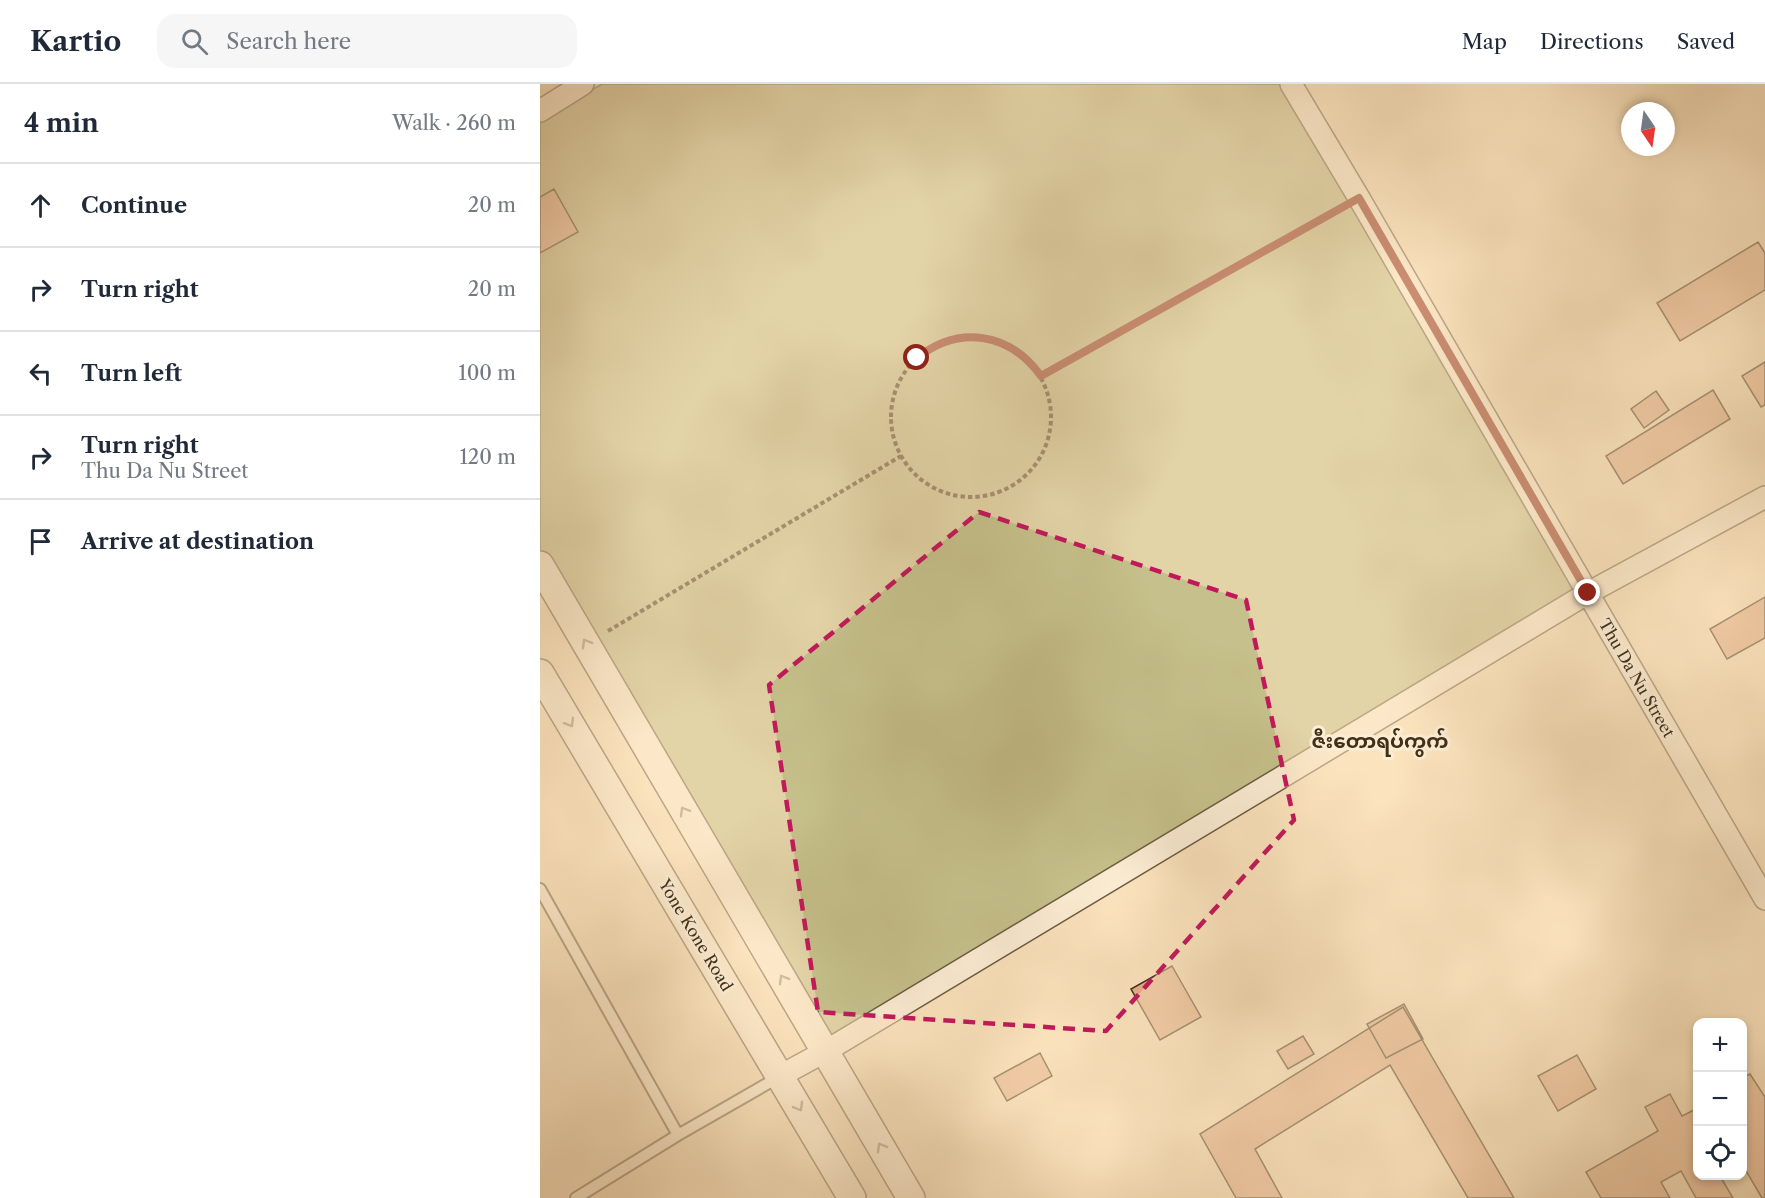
<!DOCTYPE html>
<html lang="en">
<head>
<meta charset="utf-8">
<style>
  body { margin:0; font-family:"Libre Caslon Text","Noto Sans Myanmar",serif; background:#f6f6f7; color:#1f2937 }
  .controls { position:absolute; right:18px; bottom:18px; display:grid; overflow:hidden; border-radius:12px; box-shadow:0 3px 9px #0003 }
  .controls button { width:54px; height:54px; display:grid; place-items:center; padding:0; border:0; border-bottom:2px solid #e0e1e3; background:#fff; color:#1f2937; font:30px sans-serif }
  .compass { position:absolute; left:1081px; top:18px; width:54px; height:54px; border-radius:50%; background:#fff; box-shadow:0 3px 9px #0003; rotate:167deg }
  .stop { position:absolute; width:18px; height:18px; margin:-14px; border:4px solid #8f2418; border-radius:50%; background:#fff }
  .stop.end { background:#8f2418; border-color:#fff; box-shadow:0 2px 6px #0008 }
  .list { margin:0; padding:0; list-style:none }
  h2 { display:flex; justify-content:space-between; align-items:center; height:78px; margin:0; padding:0 24px; font-size:26px }
  h2 small { font-size:20px; font-weight:400; color:#747a83 }
  .list li { display:grid; grid-template-columns:39px 1fr auto; gap:18px; align-items:center; box-sizing:border-box; height:84px; padding:0 24px; border-top:2px solid #e0e1e3 }
  .list b { display:block; font-size:22px; white-space:nowrap }
  .list p { margin:0; font-size:20px; white-space:nowrap; color:#747a83 }
  .list em { font-size:20px; font-style:normal; color:#747a83 }
  .icon { flex:none; width:33px; height:33px; fill:none; stroke:currentColor; stroke-width:2; stroke-linecap:round; stroke-linejoin:round }
  .map { position:relative; flex:none; width:1225px; height:1114px; overflow:hidden }
  header { display:flex; align-items:center; gap:36px; box-sizing:border-box; height:84px; padding:0 30px; background:#fff; border-bottom:2px solid #e0e1e3 }
  header strong { font-size:28px }
  nav { display:flex; gap:33px; margin-inline-start:auto; font-size:21px }
  .search { width:420px; height:54px; background:#f6f6f7; display:flex; align-items:center; gap:15px; box-sizing:border-box; padding:0 21px; border-radius:18px; color:#747a83; font-size:22px }
  main { display:flex }
  aside { flex:1; background:#fff }
  .map>svg:first-child { display:block }
</style>
</head>
<body>
<header>
<strong>Kartio</strong>
<div class="search"><svg class="icon" aria-label="search" viewBox="0 0 24 24"><circle cx="10" cy="10" r="6"/><path d="M15 15l6 6"/></svg>Search here</div>
<nav><a>Map</a><a>Directions</a><a>Saved</a></nav>
</header>
<main>
<aside>
<h2>4 min<small>Walk · 260 m</small></h2>
<ul class="list">
<li><svg class="icon" aria-label="ahead" viewBox="0 0 24 24"><path d="M12 20V5M6 11l6-6 6 6"/></svg><div><b>Continue</b></div><em>20 m</em></li>
<li><svg class="icon" aria-label="right" viewBox="0 0 24 24"><path d="M7 20v-9h11M14 6l5 5-5 5"/></svg><div><b>Turn right</b></div><em>20 m</em></li>
<li><svg class="icon" aria-label="left" viewBox="0 0 24 24"><path d="M17 20v-9H6M10 6l-5 5 5 5"/></svg><div><b>Turn left</b></div><em>100 m</em></li>
<li><svg class="icon" aria-label="right" viewBox="0 0 24 24"><path d="M7 20v-9h11M14 6l5 5-5 5"/></svg><div><b>Turn right</b><p>Thu Da Nu Street</p></div><em>120 m</em></li>
<li><svg class="icon" aria-label="arrive" viewBox="0 0 24 24"><path d="M6 21V4h12l-3 4 3 4H6"/></svg><div><b>Arrive at destination</b></div></li>
</ul>
</aside>
<div class="map">
<svg width="1225" height="1114" viewBox="0 0 1225 1114">
  <rect width="100%" height="100%" fill="#fbe3bd"/>
  <filter id="stains"><feTurbulence type="fractalNoise" baseFrequency=".00333" numOctaves="4"/><feColorMatrix values="0 0 0 0 .2 0 0 0 0 .09 0 0 0 0 .02 0 0 0 .5 -.17"/></filter>
  <radialGradient id="worn" r=".72"><stop offset=".6" stop-color="#630" stop-opacity="0"/><stop offset="1" stop-color="#630" stop-opacity=".3"/></radialGradient>
  <path fill="#c6c18c" stroke="#827853" stroke-width="1.5" d="M 62,0 L 753,0 L 1048,509 L 286,967 L 0,481 L 0,37 Z"/>
  <path fill="#e7af8a" stroke="#3f301a" stroke-width="1.5" d="M 14,105 L 38,148 L 0,169 L 0,113 Z
    M 1218,158 L 1225,169 L 1225,206 L 1140,257 L 1117,219 Z
    M 1225,278 L 1225,321 L 1221,323 L 1202,292 Z
    M 1173,306 L 1190,335 L 1083,400 L 1066,372 Z
    M 1116,307 L 1129,326 L 1104,344 L 1091,325 Z
    M 1225,513 L 1225,554 L 1187,575 L 1170,545 Z
    M 632,882 L 661,933 L 620,956 L 591,905 Z
    M 864,920 L 883,955 L 846,974 L 827,940 Z
    M 863,923 L 974,1114 L 928,1114 L 850,981 L 715,1065 L 742,1114 L 696,1114 L 660,1050 Z
    M 763,952 L 774,970 L 748,985 L 737,967 Z
    M 500,969 L 512,992 L 467,1017 L 454,994 Z
    M 1037,971 L 1056,1005 L 1018,1027 L 998,992 Z
    M 1210,990 L 1225,1013 L 1225,1114 L 1222,1114 L 1202,1080 L 1202,994 Z
    M 1130,1010 L 1142,1032 L 1158,1024 L 1158,1092 L 1180,1092 L 1193,1114 L 1156,1114 L 1141,1087 L 1121,1098 L 1130,1114 L 1061,1114 L 1046,1088 L 1118,1047 L 1105,1023 Z"/>
  <g fill="none" stroke-linecap="round" stroke-linejoin="round">
    <g stroke="#6e5d43" stroke-width="14">
      <path id="service" d="M 0,805 L 138,1051
        M 36,1114 L 138,1051 L 239,993"/>
    </g>
    <g stroke="#6e5d43" stroke-width="24">
      <path id="minor" d="M 751,0 L 819,114 L 1225,815
        M 0,27 L 43,0
        M 240,992 L 286,967 L 1048,509 L 1225,413"/>
    </g>
    <g stroke="#6e5d43" stroke-width="30">
      <path id="tertiary" d="M 0,481 L 371,1114
        M 0,589 L 312,1114"/>
    </g>
    <path stroke="#3f301a" stroke-width="4" stroke-dasharray="4.5 3" stroke-linecap="butt" d="M351 333a80 80 0 1 1 160 0a80 80 0 1 1-160 0Z
      M 501,292 L 801,124
      M 68,547 L 361,372"/>
    <use href="#service" stroke="#fcedd4" stroke-width="10"/>
    <use href="#minor" stroke="#fcedd4" stroke-width="21"/>
    <use href="#tertiary" stroke="#fcedd4" stroke-width="27"/>
  </g>
  <defs><path id="oneway-chevron" d="M-2-3.5L2.5 0L-2 3.5" fill="none" stroke-width="1.6" stroke-linecap="round" stroke-linejoin="round" transform="scale(1.5)"/></defs>
  <g stroke="#9e8e77">
    <use href="#oneway-chevron" transform="translate(46 559) rotate(-120)"/>
    <use href="#oneway-chevron" transform="translate(30 639) rotate(59)"/>
    <use href="#oneway-chevron" transform="translate(144 727) rotate(-120)"/>
    <use href="#oneway-chevron" transform="translate(243 895) rotate(-120)"/>
    <use href="#oneway-chevron" transform="translate(259 1023) rotate(60)"/>
    <use href="#oneway-chevron" transform="translate(341 1063) rotate(-120)"/>
  </g>
  <g fill="none" stroke-linecap="round" stroke-linejoin="round">
    <path stroke="#8f2418" stroke-width="8" d="M 377,274 C 419,241 469,248 501,292 L 819,114 L 1048,509"/>
  </g>
  <path d="M0 0H1225V1114H0ZM 439,428 L 706,516 L 754,736 L 566,947 L 278,928 L 229,601 Z" fill="#fbe3bd" fill-opacity=".55" fill-rule="evenodd"/>
  <path fill="none" stroke="#c2185b" stroke-width="4.5" stroke-dasharray="12 8" stroke-linejoin="round" d="M 439,428 L 706,516 L 754,736 L 566,947 L 278,928 L 229,601 Z"/>
  <g text-anchor="middle" dominant-baseline="central" stroke-width="6" stroke-linejoin="round" paint-order="stroke">
    <g font-size="16" fill="#3f301a" stroke="#fcedd4">
      <text transform="translate(1097 594) rotate(60)">Thu Da Nu Street</text>
      <text transform="translate(156 851) rotate(59)">Yone Kone Road</text>
    </g>
    <g font-size="20" font-weight="bold" fill="#3f301a" stroke="#fcedd4">
      <text x="840" y="657">ဇီးတောရပ်ကွက်</text>
    </g>
  </g>
  <rect width="100%" height="100%" filter="url(#stains)"/>
  <rect width="100%" height="100%" fill="url(#worn)"/>
</svg>
<div class="controls">
<button>+</button>
<button>−</button>
<button><svg class="icon" aria-label="locate" viewBox="0 0 24 24"><circle cx="12" cy="12" r="6"/><path d="M12 2v4M12 18v4M2 12h4M18 12h4"/></svg></button>
</div>
<svg class="compass" viewBox="-18 -18 36 36"><path d="M0-13l5 13h-10z" fill="#e53935"/><path d="M0 13l5-13h-10z" fill="#747a83"/></svg>
<div class="stop" style="left:377px;top:274px"></div>
<div class="stop end" style="left:1048px;top:509px"></div>
</div>
</main>
</body>
</html>
